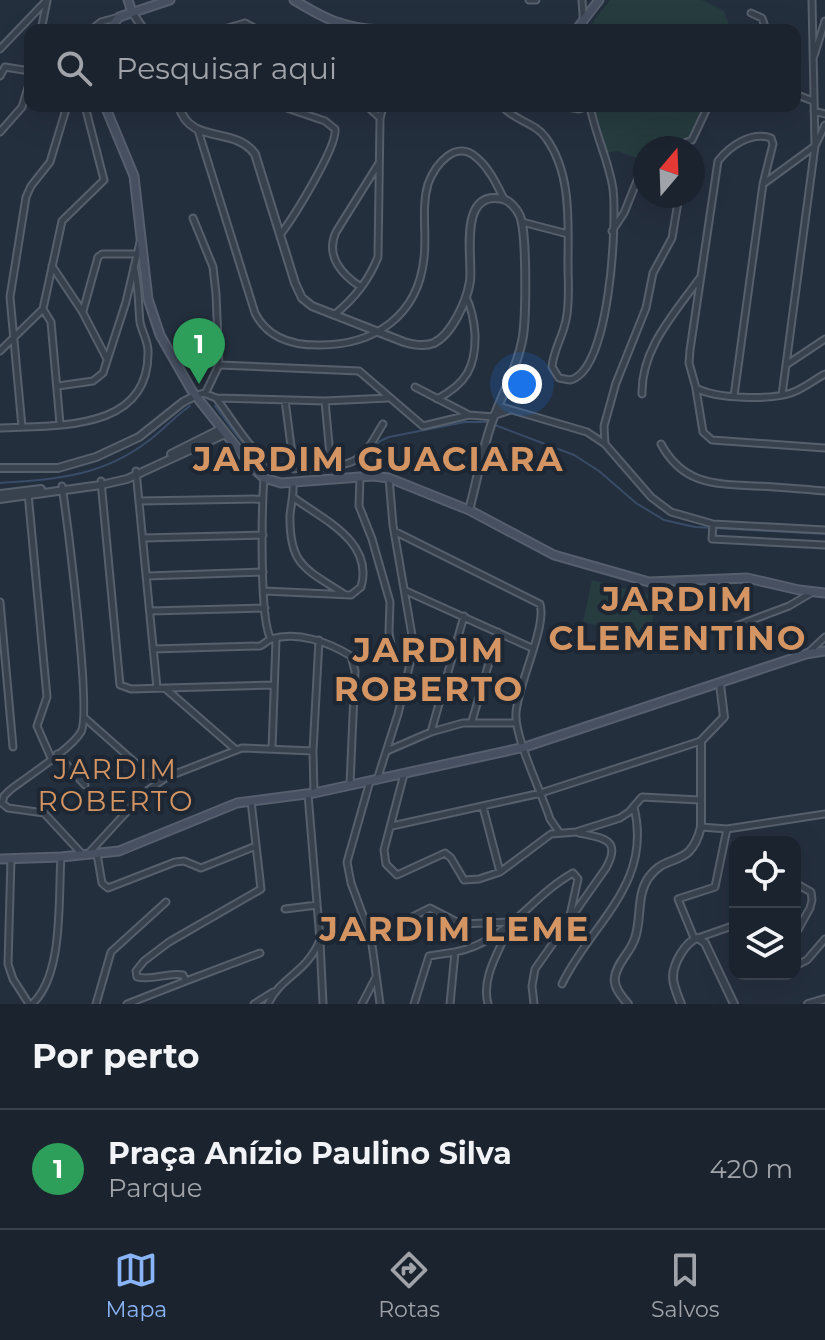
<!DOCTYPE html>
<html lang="pt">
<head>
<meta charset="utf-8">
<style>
  body { margin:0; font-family:Montserrat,sans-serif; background:#282f3a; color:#f1f3f6 }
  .controls { position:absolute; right:24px; bottom:24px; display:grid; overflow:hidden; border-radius:16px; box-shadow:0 8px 32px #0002 }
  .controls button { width:72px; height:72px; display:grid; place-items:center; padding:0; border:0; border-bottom:2px solid #39404a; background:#1b232e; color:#f1f3f6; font:40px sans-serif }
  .compass { position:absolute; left:633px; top:136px; width:72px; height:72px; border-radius:50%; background:#1b232e; box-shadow:0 8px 32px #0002; rotate:19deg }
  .you { position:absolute; left:522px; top:384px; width:28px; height:28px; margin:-20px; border:6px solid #fff; border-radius:50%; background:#1a73e8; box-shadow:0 0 0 12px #1a73e833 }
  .badge { display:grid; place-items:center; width:52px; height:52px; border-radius:50%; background:#8ab4f8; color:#fff; font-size:26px; font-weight:700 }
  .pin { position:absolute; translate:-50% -66px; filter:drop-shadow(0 2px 4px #0008) }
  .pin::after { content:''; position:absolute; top:42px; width:28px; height:24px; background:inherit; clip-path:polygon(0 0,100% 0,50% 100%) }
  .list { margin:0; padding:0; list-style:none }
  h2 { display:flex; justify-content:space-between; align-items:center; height:104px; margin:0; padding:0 32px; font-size:34px }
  h2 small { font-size:26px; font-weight:400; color:#a0a4aa }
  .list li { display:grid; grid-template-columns:52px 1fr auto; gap:24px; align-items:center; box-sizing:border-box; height:120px; padding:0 32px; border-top:2px solid #39404a }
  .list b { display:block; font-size:30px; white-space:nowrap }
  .list p { margin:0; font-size:26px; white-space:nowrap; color:#a0a4aa }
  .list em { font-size:26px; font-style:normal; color:#a0a4aa }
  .icon { flex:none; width:44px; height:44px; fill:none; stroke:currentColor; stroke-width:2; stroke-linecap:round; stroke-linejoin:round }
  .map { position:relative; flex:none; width:825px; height:1004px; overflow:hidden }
  .search { position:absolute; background:#1b232e; box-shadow:0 8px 32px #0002; left:24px; right:24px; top:24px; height:88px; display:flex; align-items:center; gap:20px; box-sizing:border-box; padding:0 28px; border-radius:16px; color:#a0a4aa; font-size:30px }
  .sheet { height:224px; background:#1b232e }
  nav { display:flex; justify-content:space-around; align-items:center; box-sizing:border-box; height:112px; border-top:2px solid #39404a; background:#1b232e; font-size:22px; color:#a0a4aa }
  nav a { display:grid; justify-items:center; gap:4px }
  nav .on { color:#8ab4f8 }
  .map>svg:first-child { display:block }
</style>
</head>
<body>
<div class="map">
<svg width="825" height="1004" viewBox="0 0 825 1004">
  <rect width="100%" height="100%" fill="#242f3e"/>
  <path fill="#263c3f" d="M 610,0 L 702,0 L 724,11 L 731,30 L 590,30 L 593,22 Z
    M 594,106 L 702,106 L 688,140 L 661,148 L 645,148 L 642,160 L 617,151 L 607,153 Z
    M 592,580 L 657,597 L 649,639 L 583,622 Z"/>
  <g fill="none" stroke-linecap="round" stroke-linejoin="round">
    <path stroke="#394c67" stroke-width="2" d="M 215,406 C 235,431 255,470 290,470
      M 362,458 L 380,441 L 389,437 L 465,422 L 487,422 L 574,455 L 599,471 L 636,503 L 664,520 L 695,527 L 825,534
      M 0,483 C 56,479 100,477 147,442 C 162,431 175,416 190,406"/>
    <g stroke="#565f6c" stroke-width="9">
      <path id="minor" d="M 529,0 L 536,0
        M 582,0 L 584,30
        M 751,13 L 762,18 L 766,30
        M 41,30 L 47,1
        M 91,30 L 101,22 L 119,17
        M 221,30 L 245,23 L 258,30
        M 0,49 L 47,0
        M 814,56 L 825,21
        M 0,76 L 5,67 L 30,71
        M 795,94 L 813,101
        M 367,106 L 380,118
        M 502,106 C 514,121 535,122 546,138 C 572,174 568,223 568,264 C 568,282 570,302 566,320 C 563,336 553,351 552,367 L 559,378 L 570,380 C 610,371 617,225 613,189 C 609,161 595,134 590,106
        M 561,106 L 579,109 L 590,106
        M 814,111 L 825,114
        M 198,130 L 255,313 C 267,337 291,345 317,345 C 373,346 418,317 424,258 C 427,233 421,208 428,184 C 435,165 456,138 477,158 C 489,168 497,185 504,199
        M 0,132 L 22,107 L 30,81
        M 673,148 L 692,140 L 708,106
        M 763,184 L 773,144 L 771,138 C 751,131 730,146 718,161 L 690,350 L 689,363 L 696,388 C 716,399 770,400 791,393 C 803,389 814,380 825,374
        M 679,196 L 672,238 L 653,273 L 646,308 L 616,383 L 604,426 L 605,444 L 651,497 L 671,512 L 713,524 L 825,530
        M 193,218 L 213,267 L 216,294 L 219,365 L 205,394
        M 522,222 L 568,234
        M 612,231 L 624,213 L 645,161
        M 280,235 C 293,218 338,146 335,129 L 325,121 L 281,106
        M 52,266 L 82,311 L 107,359
        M 361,287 C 342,275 325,256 336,232 L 379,163
        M 43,309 L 51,322 L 60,424
        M 83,311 L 98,257 L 102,254 L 136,254
        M 334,315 C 354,299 369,280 378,257 L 380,119 L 383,106
        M 0,351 L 43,309 L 62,221 L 104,180 L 85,106
        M 219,365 L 359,371 L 423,426 L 469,415
        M 786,365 L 825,339
        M 58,386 L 93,381 L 103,373 L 126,302 L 140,242
        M 415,387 L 469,415 L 494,417
        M 696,389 L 703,432 L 712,440 L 825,448
        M 642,394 C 641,349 674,314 699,279
        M 782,395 L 815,146 L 812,0
        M 195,396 L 204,393 L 216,398 L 325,401 L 388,398
        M 734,396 L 763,184 L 815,146 L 825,125
        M 216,398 C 230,416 248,447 266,461 C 281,473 341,470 357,459 C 369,451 375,436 383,424
        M 437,399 C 466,384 476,367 475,334 C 474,320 472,309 466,297
        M 285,400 L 294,469
        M 325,401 L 331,466
        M 498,406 L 587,432 L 605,444
        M 22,427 L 10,297 L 26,197 L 31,186 L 50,162 L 67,106
        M 0,428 C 57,425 150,432 148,351 C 148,341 142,332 140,322 C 138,303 139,285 134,267
        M 661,444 C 683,485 715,484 757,486 C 779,487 802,489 825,491
        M 136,471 L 157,688
        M 360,477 L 359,506 L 372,539 L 390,602 L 389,632 L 393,660
        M 264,478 C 262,505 259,621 271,639
        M 101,481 L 120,685 L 131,689 L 273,685
        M 293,483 C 294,495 291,504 290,515 C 289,566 306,569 344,594
        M 62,486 C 67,520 92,713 81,732 C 71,749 28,776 10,790 L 4,796 L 2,803 L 8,808 L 44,813 L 83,855
        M 28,493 L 47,697 L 37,726 L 51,758
        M 140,501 L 263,499
        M 713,524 L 712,539 L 825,545
        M 394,531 L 540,604 C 547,626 518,684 516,713 C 514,737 542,793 550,819 L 559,832
        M 143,538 L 263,535
        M 146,576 L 263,572
        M 264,591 L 351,595 L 361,587 C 374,542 324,520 294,498
        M 406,591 L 532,648
        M 0,602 L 13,747
        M 150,611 L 265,608
        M 728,629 L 789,606 L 811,593
        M 153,649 L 260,646 C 264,644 267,641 271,639 C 298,631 328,642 351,656 L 355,671 L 350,784
        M 808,653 L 825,637
        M 166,689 L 235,749
        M 86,719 L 157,782
        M 472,721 L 498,632
        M 431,732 L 464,616
        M 272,749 L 276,640
        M 387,751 L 431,732 L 463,723 L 516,723
        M 57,754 L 85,785
        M 404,774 L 384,850 L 386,864 L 397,875 L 445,853 L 451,858 L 464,880 L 479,879 L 500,872 L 551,834 L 576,832 L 620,818 L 629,812 L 642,797 L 700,800
        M 377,780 L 398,714 L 414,647 L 393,525 L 389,478
        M 370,781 L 347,862 L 351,883 L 371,937 L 380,1004
        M 314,793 L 313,751 L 319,640
        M 483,807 L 500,872
        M 392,826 L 541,793 L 701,741
        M 701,827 L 727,829 L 825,814
        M 88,854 L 144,793 L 167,777 L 242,748 L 313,751
        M 97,854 L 102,883 L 108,888 L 175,862 L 184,861 L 201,868 L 256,846
        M 11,859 L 8,964 L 13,979 L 29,1004
        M 795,883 L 811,892 L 812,900 L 810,908 L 795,935
        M 285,909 L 317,905
        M 412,917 L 430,908 L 461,924 L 513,922
        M 694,938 L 678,899 L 715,887 L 727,829
        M 698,938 L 735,925
        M 320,941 L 323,1004
        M 795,962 L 799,964 L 807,960 L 825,939
        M 186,981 L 260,953
        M 562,984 C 591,923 653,885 634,807
        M 32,1004 C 64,975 58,899 61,857
        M 96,1004 L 111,952 L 166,902
        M 127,1004 L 186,981 L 183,975 C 168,972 153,981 137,977 L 136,971 L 144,961 L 169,942 L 261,889 L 251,801
        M 254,1004 L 273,992
        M 268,1004 C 281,976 306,974 320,940 L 308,794
        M 362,1004 L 376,977
        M 414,1004 L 429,956 L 455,952
        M 450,1004 L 455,952 C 507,942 530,897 573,873 L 578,879 L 569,920
        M 488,1004 C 481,977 499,952 509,927
        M 534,1004 L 532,986 L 535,969 L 606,868 C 622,839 603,838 579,833"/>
    </g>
    <g stroke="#565f6c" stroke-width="10">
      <path id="tertiary" d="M 132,12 L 144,30
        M 179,106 C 190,146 234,125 255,154 L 295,283 L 302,298 L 312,306 L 404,342 C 414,345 424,347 434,343 C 452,334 467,301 470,281 C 473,259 457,189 503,199 C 510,201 517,209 520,216 C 527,234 526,315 523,336 C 518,366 502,394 492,422 C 482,450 477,481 469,510
        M 494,415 L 509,410
        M 171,454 L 221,429
        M 0,468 L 58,468 L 96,457 L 139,437 L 183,402 L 195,396
        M 0,494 L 41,489
        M 0,499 L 101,485 L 127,479 L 225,434
        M 628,1004 C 622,997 613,987 615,977 C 617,962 631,952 635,938 C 642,918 636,895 649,877 C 668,851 690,870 701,827 L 701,741 L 724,717 L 720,684
        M 681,1004 C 678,996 673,986 673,977 C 673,963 686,941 698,938 L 705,943 L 734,1004
        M 808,1004 L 825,999"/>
    </g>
    <g stroke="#565f6c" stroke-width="11">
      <path id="secondary" d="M 128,0 L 132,12
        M 294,0 C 325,19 343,28 380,30
        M 109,30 L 119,17 L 170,0
        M 576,30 L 599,0
        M 105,106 L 134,176 L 148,299 L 160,335 L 192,391 L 253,468 L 264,478 L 281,483 L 373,476 L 389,478 L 469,510 L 554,555 L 649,582 L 747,578 L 799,590 L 825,593
        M 0,859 L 61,857 L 119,851 L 237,803 L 314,793 L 525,747 L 806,654 L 825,651"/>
    </g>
    <use href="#minor" stroke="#38414e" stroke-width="5"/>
    <use href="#tertiary" stroke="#38414e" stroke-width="6"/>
    <use href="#secondary" stroke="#465061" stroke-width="7"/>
  </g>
  <g text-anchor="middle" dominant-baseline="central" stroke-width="8" stroke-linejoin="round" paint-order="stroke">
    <g font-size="28" letter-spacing="2" fill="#d59563" stroke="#1d2633">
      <text x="116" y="769">JARDIM<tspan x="116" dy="32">ROBERTO</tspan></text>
    </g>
    <g font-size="34" font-weight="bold" letter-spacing="2" fill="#d59563" stroke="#1d2633">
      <text x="379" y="459">JARDIM GUACIARA</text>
      <text x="678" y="599">JARDIM<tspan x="678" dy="39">CLEMENTINO</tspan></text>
      <text x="429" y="650">JARDIM<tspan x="429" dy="39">ROBERTO</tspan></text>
      <text x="455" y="929">JARDIM LEME</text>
    </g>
  </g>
</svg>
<div class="controls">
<button><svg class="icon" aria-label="locate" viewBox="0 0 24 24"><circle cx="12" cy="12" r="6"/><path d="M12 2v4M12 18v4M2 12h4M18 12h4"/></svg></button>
<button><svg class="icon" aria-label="layers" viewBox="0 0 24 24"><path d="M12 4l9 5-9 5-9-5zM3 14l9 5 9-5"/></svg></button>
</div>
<svg class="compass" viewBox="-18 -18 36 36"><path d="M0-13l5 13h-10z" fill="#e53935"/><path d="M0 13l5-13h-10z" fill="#a0a4aa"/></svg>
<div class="you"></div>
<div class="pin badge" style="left:199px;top:384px;background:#2e9e5b">1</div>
<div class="search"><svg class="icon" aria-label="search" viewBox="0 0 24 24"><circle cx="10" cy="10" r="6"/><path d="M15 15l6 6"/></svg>Pesquisar aqui</div>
</div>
<section class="sheet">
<h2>Por perto<small></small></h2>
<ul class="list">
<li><span class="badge" style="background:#2e9e5b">1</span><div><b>Praça Anízio Paulino Silva</b><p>Parque</p></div><em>420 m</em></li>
</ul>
</section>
<nav>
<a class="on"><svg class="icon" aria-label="map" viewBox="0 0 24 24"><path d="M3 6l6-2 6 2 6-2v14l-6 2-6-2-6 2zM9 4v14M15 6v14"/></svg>Mapa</a>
<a><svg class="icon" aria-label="directions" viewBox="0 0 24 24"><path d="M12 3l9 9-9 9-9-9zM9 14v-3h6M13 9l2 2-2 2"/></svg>Rotas</a>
<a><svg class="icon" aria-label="saved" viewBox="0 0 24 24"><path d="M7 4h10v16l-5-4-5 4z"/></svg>Salvos</a>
</nav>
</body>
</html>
